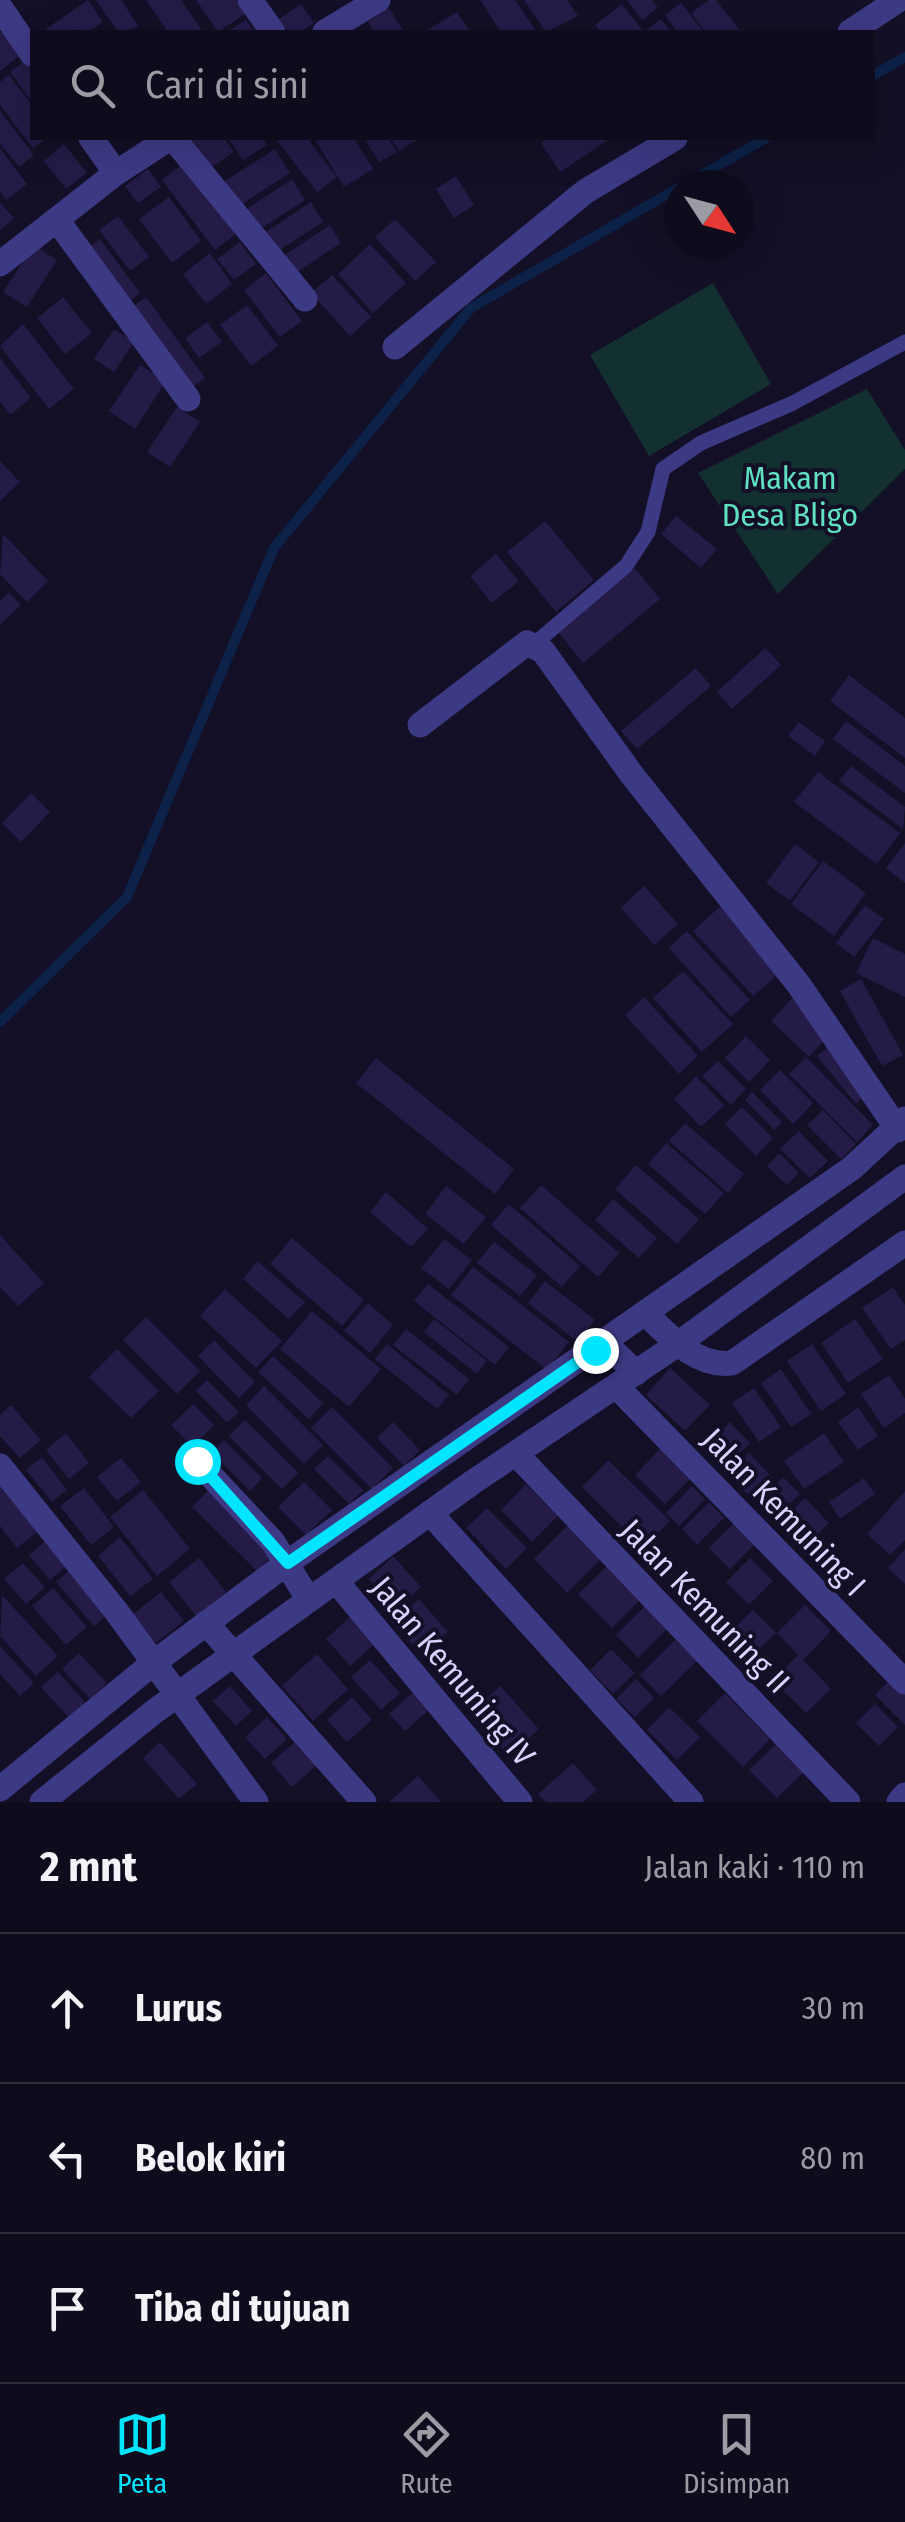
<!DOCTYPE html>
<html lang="id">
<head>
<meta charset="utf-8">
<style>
  body { margin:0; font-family:"Fira Sans Condensed",sans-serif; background:#1c1929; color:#f1f3f6 }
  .compass { position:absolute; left:665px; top:170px; width:90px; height:90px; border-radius:50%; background:#0e0b1c; box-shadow:0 10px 40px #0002; rotate:126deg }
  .stop { position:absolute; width:30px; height:30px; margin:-22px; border:8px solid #00e5ff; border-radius:50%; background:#fff }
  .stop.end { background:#00e5ff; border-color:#fff; box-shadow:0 2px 10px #0008 }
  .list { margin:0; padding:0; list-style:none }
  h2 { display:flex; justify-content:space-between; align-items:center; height:130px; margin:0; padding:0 40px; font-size:42px }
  h2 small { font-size:32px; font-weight:400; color:#9b9ba3 }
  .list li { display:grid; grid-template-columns:65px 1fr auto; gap:30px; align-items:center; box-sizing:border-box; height:150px; padding:0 40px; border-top:2px solid #2e2b3b }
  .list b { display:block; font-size:38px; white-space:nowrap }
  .list em { font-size:32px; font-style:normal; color:#9b9ba3 }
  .icon { flex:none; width:55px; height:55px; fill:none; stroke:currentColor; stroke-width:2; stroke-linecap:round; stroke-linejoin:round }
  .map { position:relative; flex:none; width:905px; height:1802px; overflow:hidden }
  .search { position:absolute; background:#0e0b1c; box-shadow:0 10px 40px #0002; left:30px; right:30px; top:30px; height:110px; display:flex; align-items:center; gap:25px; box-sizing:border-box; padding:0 35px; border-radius:0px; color:#9b9ba3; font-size:38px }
  .sheet { height:580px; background:#0e0b1c }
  nav { display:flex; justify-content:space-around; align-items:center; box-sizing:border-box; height:140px; border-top:2px solid #2e2b3b; background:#0e0b1c; font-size:28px; color:#9b9ba3 }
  nav a { display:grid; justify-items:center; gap:5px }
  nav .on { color:#00e5ff }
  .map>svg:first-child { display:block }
</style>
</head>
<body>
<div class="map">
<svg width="905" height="1802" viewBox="0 0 905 1802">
  <rect width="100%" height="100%" fill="#130f26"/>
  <path fill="#12302f" d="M 713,283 L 771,384 L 649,456 L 590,355 Z
    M 867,389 L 905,450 L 905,469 L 778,594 L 698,473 Z"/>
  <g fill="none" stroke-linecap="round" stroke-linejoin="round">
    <path stroke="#0c2248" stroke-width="10" d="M 872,76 L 905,57
      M 684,185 L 766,138
      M 0,1022 L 127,897 L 274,548 L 471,308 L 680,187"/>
  </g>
  <path fill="#241b47" d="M 88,0 L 103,22 L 88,32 L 48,32 L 46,29 Z
    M 96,0 L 121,0 L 139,27 L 118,32 Z
    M 146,0 L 181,0 L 203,32 L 168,32 Z
    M 196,0 L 236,0 L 245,14 L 218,32 Z
    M 480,0 L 515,0 L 537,32 L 501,32 Z
    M 524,0 L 567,0 L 578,16 L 546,32 Z
    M 627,0 L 652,0 L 658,8 L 642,20 Z
    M 709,0 L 716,0 L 741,32 L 706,32 L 691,13 Z
    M 681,3 L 704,32 L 677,32 L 665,15 Z
    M 301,4 L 314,23 L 300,32 L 289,32 L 279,19 Z
    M 622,4 L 644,32 L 661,19 L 671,32 L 601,32 L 595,25 Z
    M 389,8 L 404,32 L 374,32 L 368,22 Z
    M 457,12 L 470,32 L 424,32 Z
    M 246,20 L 255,32 L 227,32 Z
    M 3,31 L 22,54 L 0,71 L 0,33 Z
    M 29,58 L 32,63 L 32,102 L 10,72 Z
    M 9,75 L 32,105 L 32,138 L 47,138 L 33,148 L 0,105 L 0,82 Z
    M 0,111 L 34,155 L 19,167 L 0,144 Z
    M 186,138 L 224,138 L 234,152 L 207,170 Z
    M 228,138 L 263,138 L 267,145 L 243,160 Z
    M 275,138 L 307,138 L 337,177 L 317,192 Z
    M 314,138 L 354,138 L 373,169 L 344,187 Z
    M 364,138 L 388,138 L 397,152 L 379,162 Z
    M 391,138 L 420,138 L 399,151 Z
    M 548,138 L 611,138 L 560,172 L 541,143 Z
    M 64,144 L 87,173 L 66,189 L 44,161 Z
    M 0,148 L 27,184 L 6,200 L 0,192 Z
    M 275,149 L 290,173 L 233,210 L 217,186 Z
    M 184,163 L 236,234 L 215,250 L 162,180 Z
    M 148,169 L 161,187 L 138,203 L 125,186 Z
    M 456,176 L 474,205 L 454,218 L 436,189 Z
    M 292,179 L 305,200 L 254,233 L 241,213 Z
    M 169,197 L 201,241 L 172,263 L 139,219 Z
    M 311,202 L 323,222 L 275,253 L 263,234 Z
    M 0,203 L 14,218 L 0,230 Z
    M 118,216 L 149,257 L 130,271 L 99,230 Z
    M 395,219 L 436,262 L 415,281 L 375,237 Z
    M 330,225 L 341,243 L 291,276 L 280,258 Z
    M 100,239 L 140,293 L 125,305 L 85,250 Z
    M 240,242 L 256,264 L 234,280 L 217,259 Z
    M 370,244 L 406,283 L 373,313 L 338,274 Z
    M 34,245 L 57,260 L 27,307 L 3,292 Z
    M 210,253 L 232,284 L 206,304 L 183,274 Z
    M 266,273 L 302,321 L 280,337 L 244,290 Z
    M 332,275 L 371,317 L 350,336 L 311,293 Z
    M 63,297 L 92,333 L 65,354 L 37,318 Z
    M 146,297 L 205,378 L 187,391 L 127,311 Z
    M 247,305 L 278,346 L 251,366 L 220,325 Z
    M 207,322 L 222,342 L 199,358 L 185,338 Z
    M 23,324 L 74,389 L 49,409 L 0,346 Z
    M 114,329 L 134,342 L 114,372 L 94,359 Z
    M 0,358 L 31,398 L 10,415 L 0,402 Z
    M 140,365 L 166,381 L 135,429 L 109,411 Z
    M 177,407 L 200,422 L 170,467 L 147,452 Z
    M 0,461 L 20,482 L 0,501 Z
    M 676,516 L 717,549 L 701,568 L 661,534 Z
    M 545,521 L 594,580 L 556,612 L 507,552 Z
    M 3,534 L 48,581 L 27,602 L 0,574 Z
    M 496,554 L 519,581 L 492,603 L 470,576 Z
    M 635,568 L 660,599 L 583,663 L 559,633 Z
    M 9,592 L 21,605 L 0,625 L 0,601 Z
    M 765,648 L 781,665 L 732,709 L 717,692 Z
    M 696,668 L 711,686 L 637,749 L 621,731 Z
    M 849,675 L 905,718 L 905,758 L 830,701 Z
    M 846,721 L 905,766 L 905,793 L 833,739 Z
    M 799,722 L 825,741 L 815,756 L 788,736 Z
    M 851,766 L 905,807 L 903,829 L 839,781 Z
    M 818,772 L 900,833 L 877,864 L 794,802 Z
    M 31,793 L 50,812 L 21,842 L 2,823 Z
    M 905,843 L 905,883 L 886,868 Z
    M 795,844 L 819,862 L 790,901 L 766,883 Z
    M 823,861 L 866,893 L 834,936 L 791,904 Z
    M 644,886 L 678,924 L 654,945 L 621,908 Z
    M 724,903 L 784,969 L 753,996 L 693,931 Z
    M 865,905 L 884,919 L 854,957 L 836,943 Z
    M 687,931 L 750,1000 L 731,1017 L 669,948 Z
    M 873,938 L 905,954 L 905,997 L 856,973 Z
    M 683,971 L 733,1024 L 702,1052 L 653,998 Z
    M 861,979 L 903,1055 L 882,1066 L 840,991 Z
    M 644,997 L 698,1056 L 679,1074 L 625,1015 Z
    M 793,997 L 831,1033 L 809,1057 L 771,1021 Z
    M 746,1036 L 770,1060 L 749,1082 L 725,1058 Z
    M 830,1045 L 869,1092 L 856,1104 L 817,1056 Z
    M 806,1057 L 873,1125 L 857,1142 L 789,1074 Z
    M 376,1058 L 514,1169 L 495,1194 L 356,1083 Z
    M 718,1061 L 746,1089 L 731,1105 L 702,1076 Z
    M 780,1070 L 813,1103 L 793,1124 L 760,1090 Z
    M 696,1076 L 724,1105 L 701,1127 L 674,1099 Z
    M 752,1092 L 782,1122 L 774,1130 L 745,1100 Z
    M 742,1107 L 773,1138 L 756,1156 L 725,1124 Z
    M 823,1110 L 856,1144 L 841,1159 L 807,1125 Z
    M 685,1123 L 744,1174 L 728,1193 L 669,1141 Z
    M 799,1131 L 828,1161 L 810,1178 L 780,1149 Z
    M 666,1143 L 724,1193 L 705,1214 L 648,1164 Z
    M 779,1153 L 799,1173 L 787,1185 L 767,1166 Z
    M 636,1165 L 699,1219 L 677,1244 L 615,1189 Z
    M 541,1185 L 619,1253 L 598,1277 L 520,1208 Z
    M 446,1186 L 486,1217 L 464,1244 L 425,1214 Z
    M 386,1192 L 428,1229 L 411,1247 L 370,1212 Z
    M 613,1199 L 657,1238 L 639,1258 L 595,1220 Z
    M 509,1204 L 580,1266 L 562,1287 L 491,1225 Z
    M 0,1235 L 44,1283 L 18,1306 L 0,1287 Z
    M 292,1238 L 364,1300 L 342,1326 L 270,1264 Z
    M 444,1239 L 472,1260 L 449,1289 L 421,1268 Z
    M 494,1242 L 537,1275 L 520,1296 L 477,1263 Z
    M 257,1261 L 305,1302 L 289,1319 L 243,1279 Z
    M 473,1267 L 569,1342 L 547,1370 L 451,1295 Z
    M 545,1281 L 595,1320 L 578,1342 L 528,1303 Z
    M 428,1284 L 509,1347 L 495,1365 L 414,1301 Z
    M 893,1287 L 905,1305 L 905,1340 L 891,1349 L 862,1308 Z
    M 225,1289 L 282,1341 L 256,1368 L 200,1316 Z
    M 368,1303 L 393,1325 L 370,1353 L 344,1331 Z
    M 312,1311 L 381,1369 L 349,1407 L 280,1349 Z
    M 146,1317 L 200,1371 L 177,1394 L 123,1340 Z
    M 434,1319 L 487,1361 L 477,1374 L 424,1332 Z
    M 855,1319 L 883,1359 L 848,1383 L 821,1343 Z
    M 406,1329 L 469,1379 L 457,1395 L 393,1345 Z
    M 214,1340 L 255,1382 L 239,1398 L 198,1356 Z
    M 387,1344 L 449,1395 L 437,1409 L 375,1359 Z
    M 812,1344 L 846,1394 L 821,1411 L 787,1361 Z
    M 117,1349 L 159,1391 L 131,1418 L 89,1377 Z
    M 273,1356 L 323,1403 L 309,1419 L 258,1372 Z
    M 670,1368 L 710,1405 L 685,1431 L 646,1395 Z
    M 781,1369 L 811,1414 L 791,1427 L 761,1383 Z
    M 889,1375 L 905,1399 L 905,1413 L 884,1428 L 861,1394 Z
    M 207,1380 L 239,1412 L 227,1423 L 196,1391 Z
    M 264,1386 L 323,1445 L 304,1464 L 246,1405 Z
    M 754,1388 L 781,1427 L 759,1442 L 732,1403 Z
    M 193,1404 L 214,1425 L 193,1447 L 171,1425 Z
    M 11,1405 L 41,1440 L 20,1458 L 0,1436 L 0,1415 Z
    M 332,1407 L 393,1468 L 372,1489 L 311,1428 Z
    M 858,1407 L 878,1436 L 858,1450 L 838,1422 Z
    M 245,1420 L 299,1473 L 282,1489 L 229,1436 Z
    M 393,1422 L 420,1450 L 404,1466 L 377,1438 Z
    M 730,1422 L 750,1443 L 726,1466 L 707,1446 Z
    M 66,1433 L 89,1463 L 69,1479 L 46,1450 Z
    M 824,1433 L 844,1462 L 804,1489 L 784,1461 Z
    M 224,1440 L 262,1478 L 250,1491 L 212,1453 Z
    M 662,1447 L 692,1477 L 665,1504 L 635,1475 Z
    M 749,1453 L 773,1478 L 752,1499 L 727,1474 Z
    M 328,1456 L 363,1490 L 349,1504 L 314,1469 Z
    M 42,1457 L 67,1490 L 52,1502 L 26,1470 Z
    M 121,1458 L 141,1482 L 117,1501 L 97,1477 Z
    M 608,1460 L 670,1521 L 643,1548 L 582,1487 Z
    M 0,1474 L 42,1528 L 17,1548 L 0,1526 Z
    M 783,1477 L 800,1494 L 779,1514 L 763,1497 Z
    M 864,1478 L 875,1494 L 840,1519 L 829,1502 Z
    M 304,1482 L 332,1510 L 306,1535 L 278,1507 Z
    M 526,1484 L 558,1516 L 532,1542 L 501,1510 Z
    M 692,1486 L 705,1499 L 679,1526 L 666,1513 Z
    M 84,1488 L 114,1527 L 91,1545 L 60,1506 Z
    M 211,1488 L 275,1553 L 257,1571 L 192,1507 Z
    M 143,1490 L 190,1549 L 157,1576 L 110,1517 Z
    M 905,1491 L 905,1540 L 890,1555 L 867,1534 Z
    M 805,1498 L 829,1523 L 805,1546 L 781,1521 Z
    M 709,1502 L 724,1518 L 697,1545 L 682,1529 Z
    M 487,1508 L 527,1548 L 506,1569 L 466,1528 Z
    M 737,1520 L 758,1541 L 730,1569 L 709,1548 Z
    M 571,1522 L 604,1556 L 567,1593 L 534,1559 Z
    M 51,1536 L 72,1561 L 50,1580 L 29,1555 Z
    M 120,1537 L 153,1579 L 130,1596 L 98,1556 Z
    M 905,1549 L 905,1584 L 888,1568 Z
    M 393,1556 L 421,1587 L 396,1609 L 369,1579 Z
    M 199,1558 L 226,1592 L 196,1616 L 169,1582 Z
    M 750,1558 L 773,1581 L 749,1605 L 726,1582 Z
    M 612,1561 L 645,1595 L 612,1628 L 578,1594 Z
    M 23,1563 L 45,1587 L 26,1604 L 4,1579 Z
    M 76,1565 L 114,1609 L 94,1626 L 56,1582 Z
    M 53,1588 L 87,1627 L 66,1645 L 32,1606 Z
    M 161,1592 L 184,1621 L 156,1643 L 133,1614 Z
    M 2,1595 L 58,1656 L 36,1676 L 0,1636 Z
    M 419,1599 L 448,1632 L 422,1655 L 392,1622 Z
    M 650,1601 L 673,1623 L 638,1658 L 616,1635 Z
    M 805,1605 L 831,1631 L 803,1660 L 831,1689 L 806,1713 L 773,1680 L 798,1655 L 777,1633 Z
    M 753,1610 L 776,1633 L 751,1657 L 728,1634 Z
    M 353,1614 L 377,1642 L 350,1666 L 326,1639 Z
    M 675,1640 L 697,1661 L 661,1696 L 640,1675 Z
    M 0,1646 L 34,1683 L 20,1696 L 0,1674 Z
    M 611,1649 L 635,1673 L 613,1694 L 590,1670 Z
    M 79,1653 L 107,1683 L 90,1699 L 62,1669 Z
    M 317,1654 L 348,1689 L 313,1721 L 282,1686 Z
    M 370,1660 L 400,1693 L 381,1710 L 351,1677 Z
    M 58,1672 L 86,1703 L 70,1719 L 41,1687 Z
    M 894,1676 L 905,1687 L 905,1725 L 875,1695 Z
    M 636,1679 L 654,1698 L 635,1717 L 616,1699 Z
    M 230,1686 L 252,1711 L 236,1726 L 213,1701 Z
    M 500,1686 L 539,1729 L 510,1757 L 470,1713 Z
    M 413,1692 L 429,1710 L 405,1731 L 389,1714 Z
    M 725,1693 L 770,1739 L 743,1767 L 697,1721 Z
    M 352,1697 L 372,1720 L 347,1742 L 327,1720 Z
    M 875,1704 L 898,1727 L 879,1746 L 856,1723 Z
    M 669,1707 L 700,1737 L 677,1760 L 647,1730 Z
    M 267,1717 L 287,1739 L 265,1759 L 245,1737 Z
    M 781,1739 L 809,1767 L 777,1798 L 749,1770 Z
    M 297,1740 L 318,1764 L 292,1787 L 271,1763 Z
    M 160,1742 L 197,1784 L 179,1799 L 143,1758 Z
    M 573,1763 L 597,1790 L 583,1802 L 546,1802 L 538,1794 Z
    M 418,1776 L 441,1802 L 389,1802 Z"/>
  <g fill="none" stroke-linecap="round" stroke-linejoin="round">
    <path stroke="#3d3a85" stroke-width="15" d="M 532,646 L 626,566 L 648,532 L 663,469 L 701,443 L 793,403 L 905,342"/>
    <path stroke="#3d3a85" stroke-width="25" d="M 250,0 L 273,32
      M 0,7 L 32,54
      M 325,32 L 378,0
      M 850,32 L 898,0
      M 91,138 L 116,173
      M 173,138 L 305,299
      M 57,220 L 188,399
      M 0,264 L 116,173 L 170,138
      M 395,347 L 586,191 L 675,138
      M 420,725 L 527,643 L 543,651 L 632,775 L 799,985 L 898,1130
      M 645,1313 C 669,1336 697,1368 732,1363 L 905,1243
      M 605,1343 L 636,1373
      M 617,1387 L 905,1682
      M 516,1454 L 848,1802
      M 197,1461 L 273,1542 L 309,1600
      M 0,1466 L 116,1611 L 256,1802
      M 430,1513 L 691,1802
      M 336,1581 L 520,1802
      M 206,1623 L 364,1802
      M 0,1789 L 152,1664 L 287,1563 L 852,1168 L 905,1119
      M 899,1802 L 905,1795"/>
    <path stroke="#3d3a85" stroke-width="25" d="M 42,1802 L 155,1711 L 473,1482 L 678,1344 L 905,1177"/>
  </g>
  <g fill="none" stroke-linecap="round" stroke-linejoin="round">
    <path stroke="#00e5ff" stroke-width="12" d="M 197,1461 L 288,1563 L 595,1350"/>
  </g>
  <g text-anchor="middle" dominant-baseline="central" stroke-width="8" stroke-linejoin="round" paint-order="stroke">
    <g font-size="32" fill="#5fe0c0" stroke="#130f26">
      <text x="790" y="478">Makam<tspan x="790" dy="37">Desa Bligo</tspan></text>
    </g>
    <g font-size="32" fill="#d9d4ff" stroke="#130f26">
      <text transform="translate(784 1512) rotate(46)">Jalan Kemuning I</text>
      <text transform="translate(705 1606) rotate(46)">Jalan Kemuning II</text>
      <text transform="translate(453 1671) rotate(50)">Jalan Kemuning IV</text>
    </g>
  </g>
</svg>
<svg class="compass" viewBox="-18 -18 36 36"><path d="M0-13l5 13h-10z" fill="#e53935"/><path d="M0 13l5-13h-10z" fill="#9b9ba3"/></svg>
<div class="stop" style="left:197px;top:1461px"></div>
<div class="stop end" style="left:595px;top:1350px"></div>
<div class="search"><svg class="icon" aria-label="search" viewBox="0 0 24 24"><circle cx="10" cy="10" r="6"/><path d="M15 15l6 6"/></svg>Cari di sini</div>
</div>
<section class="sheet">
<h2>2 mnt<small>Jalan kaki · 110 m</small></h2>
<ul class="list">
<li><svg class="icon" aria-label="ahead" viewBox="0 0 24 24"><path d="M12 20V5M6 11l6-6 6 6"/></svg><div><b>Lurus</b></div><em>30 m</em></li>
<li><svg class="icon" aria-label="left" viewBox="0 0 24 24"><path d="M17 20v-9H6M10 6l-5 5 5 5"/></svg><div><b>Belok kiri</b></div><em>80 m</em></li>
<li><svg class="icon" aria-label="arrive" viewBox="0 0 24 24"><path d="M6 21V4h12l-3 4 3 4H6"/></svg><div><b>Tiba di tujuan</b></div></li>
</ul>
</section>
<nav>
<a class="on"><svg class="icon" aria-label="map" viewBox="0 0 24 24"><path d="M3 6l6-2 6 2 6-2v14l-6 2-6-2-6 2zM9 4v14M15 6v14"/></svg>Peta</a>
<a><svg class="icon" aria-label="directions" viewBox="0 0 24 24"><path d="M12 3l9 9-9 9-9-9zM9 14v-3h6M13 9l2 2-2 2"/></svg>Rute</a>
<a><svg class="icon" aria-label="saved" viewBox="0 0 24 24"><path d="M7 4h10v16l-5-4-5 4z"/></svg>Disimpan</a>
</nav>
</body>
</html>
